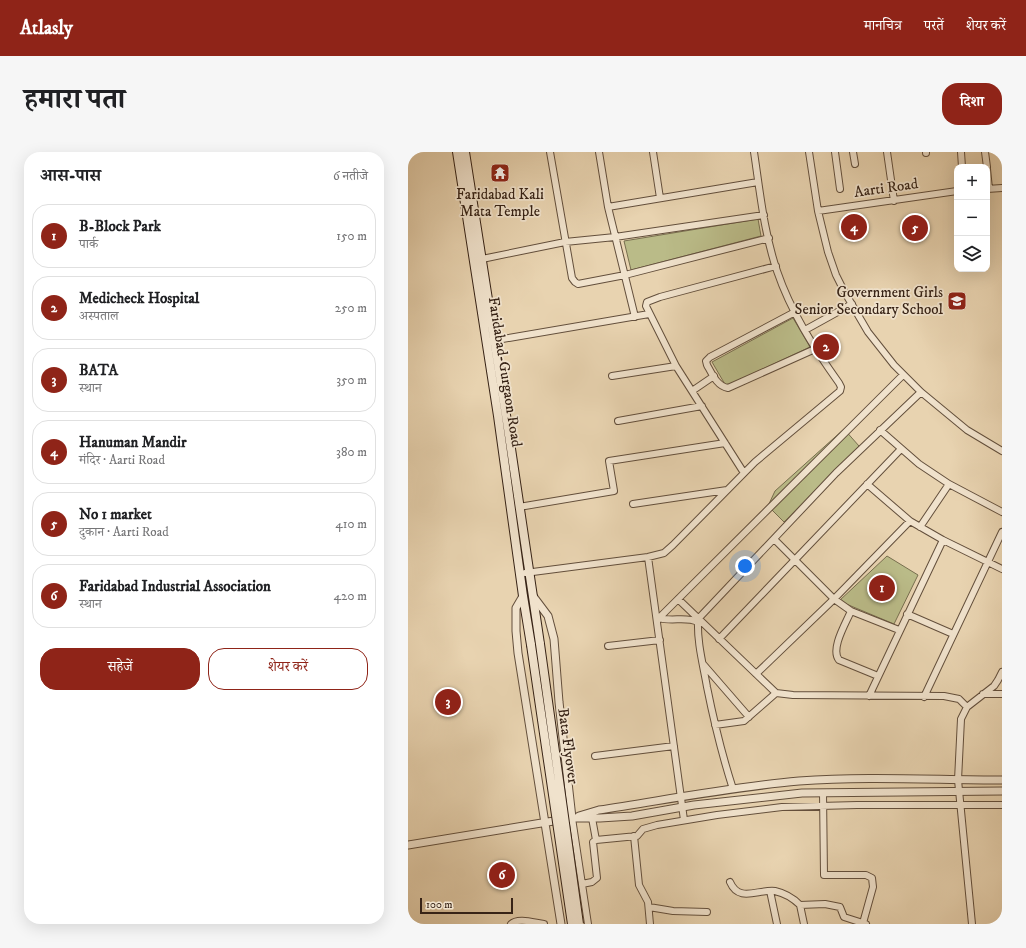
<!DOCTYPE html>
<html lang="hi">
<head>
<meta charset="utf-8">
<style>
  body { margin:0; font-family:"IM FELL DW Pica","Noto Serif Devanagari",serif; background:#f6f6f6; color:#202124 }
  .controls { position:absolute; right:12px; top:12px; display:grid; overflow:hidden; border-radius:8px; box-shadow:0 4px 16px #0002 }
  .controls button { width:36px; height:36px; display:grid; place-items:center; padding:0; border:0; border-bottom:1px solid #e0e0e0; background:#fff; color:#202124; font:20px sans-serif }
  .scale { position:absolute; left:12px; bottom:10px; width:93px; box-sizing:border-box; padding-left:4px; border:2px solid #372316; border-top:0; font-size:11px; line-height:14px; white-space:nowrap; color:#372316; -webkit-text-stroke:3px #f0e2cc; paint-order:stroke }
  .you { position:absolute; left:337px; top:414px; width:14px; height:14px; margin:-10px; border:3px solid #fff; border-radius:50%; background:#1a73e8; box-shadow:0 0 0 6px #1a73e833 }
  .badge { display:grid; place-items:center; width:26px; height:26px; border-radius:50%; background:#8f2418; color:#fff; font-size:13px; font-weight:700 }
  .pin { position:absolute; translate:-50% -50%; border:2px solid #fff; box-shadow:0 1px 4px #0006 }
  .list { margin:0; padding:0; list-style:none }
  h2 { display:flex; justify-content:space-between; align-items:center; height:52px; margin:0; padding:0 16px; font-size:17px }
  h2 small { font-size:13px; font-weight:400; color:#757577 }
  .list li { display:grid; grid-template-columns:26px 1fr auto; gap:12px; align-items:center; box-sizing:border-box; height:64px; margin:0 8px 8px; padding:0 8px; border:1px solid #e0e0e0; border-radius:16px }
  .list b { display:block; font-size:15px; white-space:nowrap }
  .list p { margin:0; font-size:13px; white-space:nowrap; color:#757577 }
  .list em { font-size:13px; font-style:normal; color:#757577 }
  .actions { display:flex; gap:8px; padding:12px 16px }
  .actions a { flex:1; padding:9px 0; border:1px solid #8f2418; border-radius:16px; text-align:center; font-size:14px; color:#8f2418 }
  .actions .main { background:#8f2418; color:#fff }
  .icon { flex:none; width:22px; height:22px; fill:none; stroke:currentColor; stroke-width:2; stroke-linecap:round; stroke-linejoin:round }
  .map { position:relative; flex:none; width:594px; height:772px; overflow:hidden; border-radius:16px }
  header { display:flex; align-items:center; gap:24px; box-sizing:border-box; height:56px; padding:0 20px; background:#8f2418; color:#fff }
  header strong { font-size:19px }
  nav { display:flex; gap:22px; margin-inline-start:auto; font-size:14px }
  .intro { display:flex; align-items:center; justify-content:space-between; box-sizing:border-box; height:96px; padding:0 24px }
  h1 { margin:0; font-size:28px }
  .button { padding:10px 18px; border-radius:16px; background:#8f2418; color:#fff; font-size:14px; font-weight:700 }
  main { display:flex; gap:24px; padding:0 24px }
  aside { flex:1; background:#fff; border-radius:16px; box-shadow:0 4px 16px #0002 }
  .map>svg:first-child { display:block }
</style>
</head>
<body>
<header>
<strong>Atlasly</strong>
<nav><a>मानचित्र</a><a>परतें</a><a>शेयर करें</a></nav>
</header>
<div class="intro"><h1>हमारा पता</h1><a class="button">दिशा</a></div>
<main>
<aside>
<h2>आस-पास<small>6 नतीजे</small></h2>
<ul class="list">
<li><span class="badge">1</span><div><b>B-Block Park</b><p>पार्क</p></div><em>150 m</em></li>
<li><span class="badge">2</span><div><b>Medicheck Hospital</b><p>अस्पताल</p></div><em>250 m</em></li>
<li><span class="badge">3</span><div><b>BATA</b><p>स्थान</p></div><em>350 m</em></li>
<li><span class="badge">4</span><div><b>Hanuman Mandir</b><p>मंदिर · Aarti Road</p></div><em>380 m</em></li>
<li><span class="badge">5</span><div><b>No 1 market</b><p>दुकान · Aarti Road</p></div><em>410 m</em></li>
<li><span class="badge">6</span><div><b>Faridabad Industrial Association</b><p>स्थान</p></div><em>420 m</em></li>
</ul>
<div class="actions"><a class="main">सहेजें</a><a>शेयर करें</a></div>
</aside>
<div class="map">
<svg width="594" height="772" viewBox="0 0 594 772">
  <rect width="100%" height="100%" fill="#e8d3b0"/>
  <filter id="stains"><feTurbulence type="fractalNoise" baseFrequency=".005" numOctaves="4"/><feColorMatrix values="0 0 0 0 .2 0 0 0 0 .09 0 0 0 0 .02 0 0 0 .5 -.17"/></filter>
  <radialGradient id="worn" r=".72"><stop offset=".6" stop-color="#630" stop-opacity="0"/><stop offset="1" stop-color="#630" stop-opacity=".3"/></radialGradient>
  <path fill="#babb88" stroke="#786f4f" d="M 350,67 L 353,84 L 223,118 L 216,89 Z
    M 385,166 L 402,195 L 318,234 L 304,210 Z
    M 436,277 L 451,294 L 376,370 L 360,354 L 367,339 Z
    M 479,404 L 510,423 L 486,472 L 431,449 Z"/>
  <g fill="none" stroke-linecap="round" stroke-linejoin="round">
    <g stroke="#634f3c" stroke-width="8">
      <path id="minor" d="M 142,0 L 164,126 L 167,130 L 170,132 L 217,123 L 361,86
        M 191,0 L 200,55 L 227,165
        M 245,0 L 252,46
        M 401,0 L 410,59 L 420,100 L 428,123 L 436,139 L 460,180 L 486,213 L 513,240 L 559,278 L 594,299
        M 427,0 L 432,37
        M 445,0 L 447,12
        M 479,0 L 486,49
        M 518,0 L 518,1
        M 553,0 L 554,15
        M 577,0 L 579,15
        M 579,17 L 581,37
        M 579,37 L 594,36
        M 200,55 L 350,30
        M 410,59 L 549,39
        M 74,107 L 157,90 L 207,85 L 356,63
        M 387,160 L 302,205 L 298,209 L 299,213 C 304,222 309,234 320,236 L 407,197
        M 397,178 L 444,152
        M 83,189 L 241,162
        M 204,224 L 268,214
        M 284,239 L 306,224
        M 210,269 L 294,254
        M 472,278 L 511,312 L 541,332 L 594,360
        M 336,321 L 268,214 L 238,154 L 239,150 L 252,145 L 368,114
        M 459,332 L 502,369 L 535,388 L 594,417
        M 225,352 L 319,338
        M 111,355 L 206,339 L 201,309 L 317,291
        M 512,375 L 541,332
        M 366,387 L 426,447 L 443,459 L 491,478
        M 240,405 L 276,668
        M 117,421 L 240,405 L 256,401 L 265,393 L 347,310 L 432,239 L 433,235 L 431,231 C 406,196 383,160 369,119 C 356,81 352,40 346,0
        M 270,447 L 368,541 L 385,543 L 536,544 L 551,547 L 559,555
        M 443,459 C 438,471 422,497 431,508 L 470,524
        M 499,462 L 545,482
        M 251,466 C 265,470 277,464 290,470
        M 249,468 L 495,223
        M 311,487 L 493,297
        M 200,494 L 252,488
        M 295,512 L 341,565
        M 348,522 L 426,447 L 502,369
        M 575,542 L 594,542
        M 461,544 L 535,388
        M 516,545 L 594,380
        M 307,573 L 336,569 L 368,541
        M 187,604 L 266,594
        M 325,637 C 314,603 306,570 299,535 C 295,512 289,491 290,467 L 428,321 L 513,240
        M 415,641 L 416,723 L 458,723 L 464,726 L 465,735 L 455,771
        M 164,666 L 180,772
        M 184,666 L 188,688
        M 226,684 L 231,733 L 240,750 L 242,772
        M 322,730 C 331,751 350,737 367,739 C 376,741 386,747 392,753 L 396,772
        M 174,732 L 184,730 L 189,726 L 185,690 L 188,688 L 229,684 L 235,677 L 249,673 L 309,663 L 374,655 L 449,653 L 594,653
        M 362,739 L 369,772
        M 392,753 L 417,752 L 432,755 L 436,765 L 458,772
        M 241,755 L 265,759 L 299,760
        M 103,772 C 110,765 127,771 136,772
        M 564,772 L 550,628 L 553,567 L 559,555 L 586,534 L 590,528 L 594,520"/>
    </g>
    <g stroke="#634f3c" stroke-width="9">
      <path id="tertiary" d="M 115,444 L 108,456 L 108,479 L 110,501 L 153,772
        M 125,444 L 140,464 L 146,487 L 151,550 L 164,666
        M 171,664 L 191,658 C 257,648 324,635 391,629 C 459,624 527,628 594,628
        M 0,693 L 164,666 L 192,666 L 224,664 L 286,653 L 394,641 L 594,639"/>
    </g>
    <g stroke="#372316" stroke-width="10">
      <path id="secondary" d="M 49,0 L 90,264 L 115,444 L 123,493
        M 57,0 L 98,263 L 132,492"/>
    </g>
    <use href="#minor" stroke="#f0e2cc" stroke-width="6"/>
    <use href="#tertiary" stroke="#f0e2cc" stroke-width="7"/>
    <use href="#secondary" stroke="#f0e2cc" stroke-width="8"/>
    <g stroke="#372316" stroke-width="10" stroke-linecap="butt">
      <path id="secondary-bridge" d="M 132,492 L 171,772
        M 123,493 L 164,772"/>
    </g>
    <use href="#secondary-bridge" stroke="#f0e2cc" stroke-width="8"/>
  </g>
  <defs>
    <g id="temple-square" transform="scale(1)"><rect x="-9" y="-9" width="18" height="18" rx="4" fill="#8f2418" stroke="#f0e2cc"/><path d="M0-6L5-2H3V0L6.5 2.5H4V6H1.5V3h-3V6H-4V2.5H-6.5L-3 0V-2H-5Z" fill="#fff"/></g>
    <g id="school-square" transform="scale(1)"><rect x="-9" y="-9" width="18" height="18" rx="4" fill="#8f2418" stroke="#f0e2cc"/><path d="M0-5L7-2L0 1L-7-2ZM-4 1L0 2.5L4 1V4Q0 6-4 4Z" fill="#fff"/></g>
  </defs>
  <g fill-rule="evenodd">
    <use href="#temple-square" x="92" y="21"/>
    <use href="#school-square" x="549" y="149"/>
  </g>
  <g text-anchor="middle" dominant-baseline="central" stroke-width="3.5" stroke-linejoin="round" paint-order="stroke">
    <g font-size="15" fill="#372316" stroke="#f0e2cc">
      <text transform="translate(478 36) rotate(-8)">Aarti Road</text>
      <text transform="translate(97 220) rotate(81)">Faridabad-Gurgaon Road</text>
      <text transform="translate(160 594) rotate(82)">Bata Flyover</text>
    </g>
    <g font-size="15" fill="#372316" stroke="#f0e2cc">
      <text x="92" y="42">Faridabad Kali<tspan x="92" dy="17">Mata Temple</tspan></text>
      <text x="535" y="140" text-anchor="end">Government Girls<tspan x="535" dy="17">Senior Secondary School</tspan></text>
    </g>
  </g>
  <rect width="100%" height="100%" filter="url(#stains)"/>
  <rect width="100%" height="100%" fill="url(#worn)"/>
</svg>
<div class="controls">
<button>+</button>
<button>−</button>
<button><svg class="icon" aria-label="layers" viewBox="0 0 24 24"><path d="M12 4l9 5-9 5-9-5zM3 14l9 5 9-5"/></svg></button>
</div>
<div class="scale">100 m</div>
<div class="you"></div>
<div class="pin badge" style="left:474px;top:436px">1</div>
<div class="pin badge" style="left:418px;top:195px">2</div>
<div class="pin badge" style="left:40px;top:550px">3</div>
<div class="pin badge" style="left:446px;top:75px">4</div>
<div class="pin badge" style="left:507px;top:76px">5</div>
<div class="pin badge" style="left:94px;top:723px">6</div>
</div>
</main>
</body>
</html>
